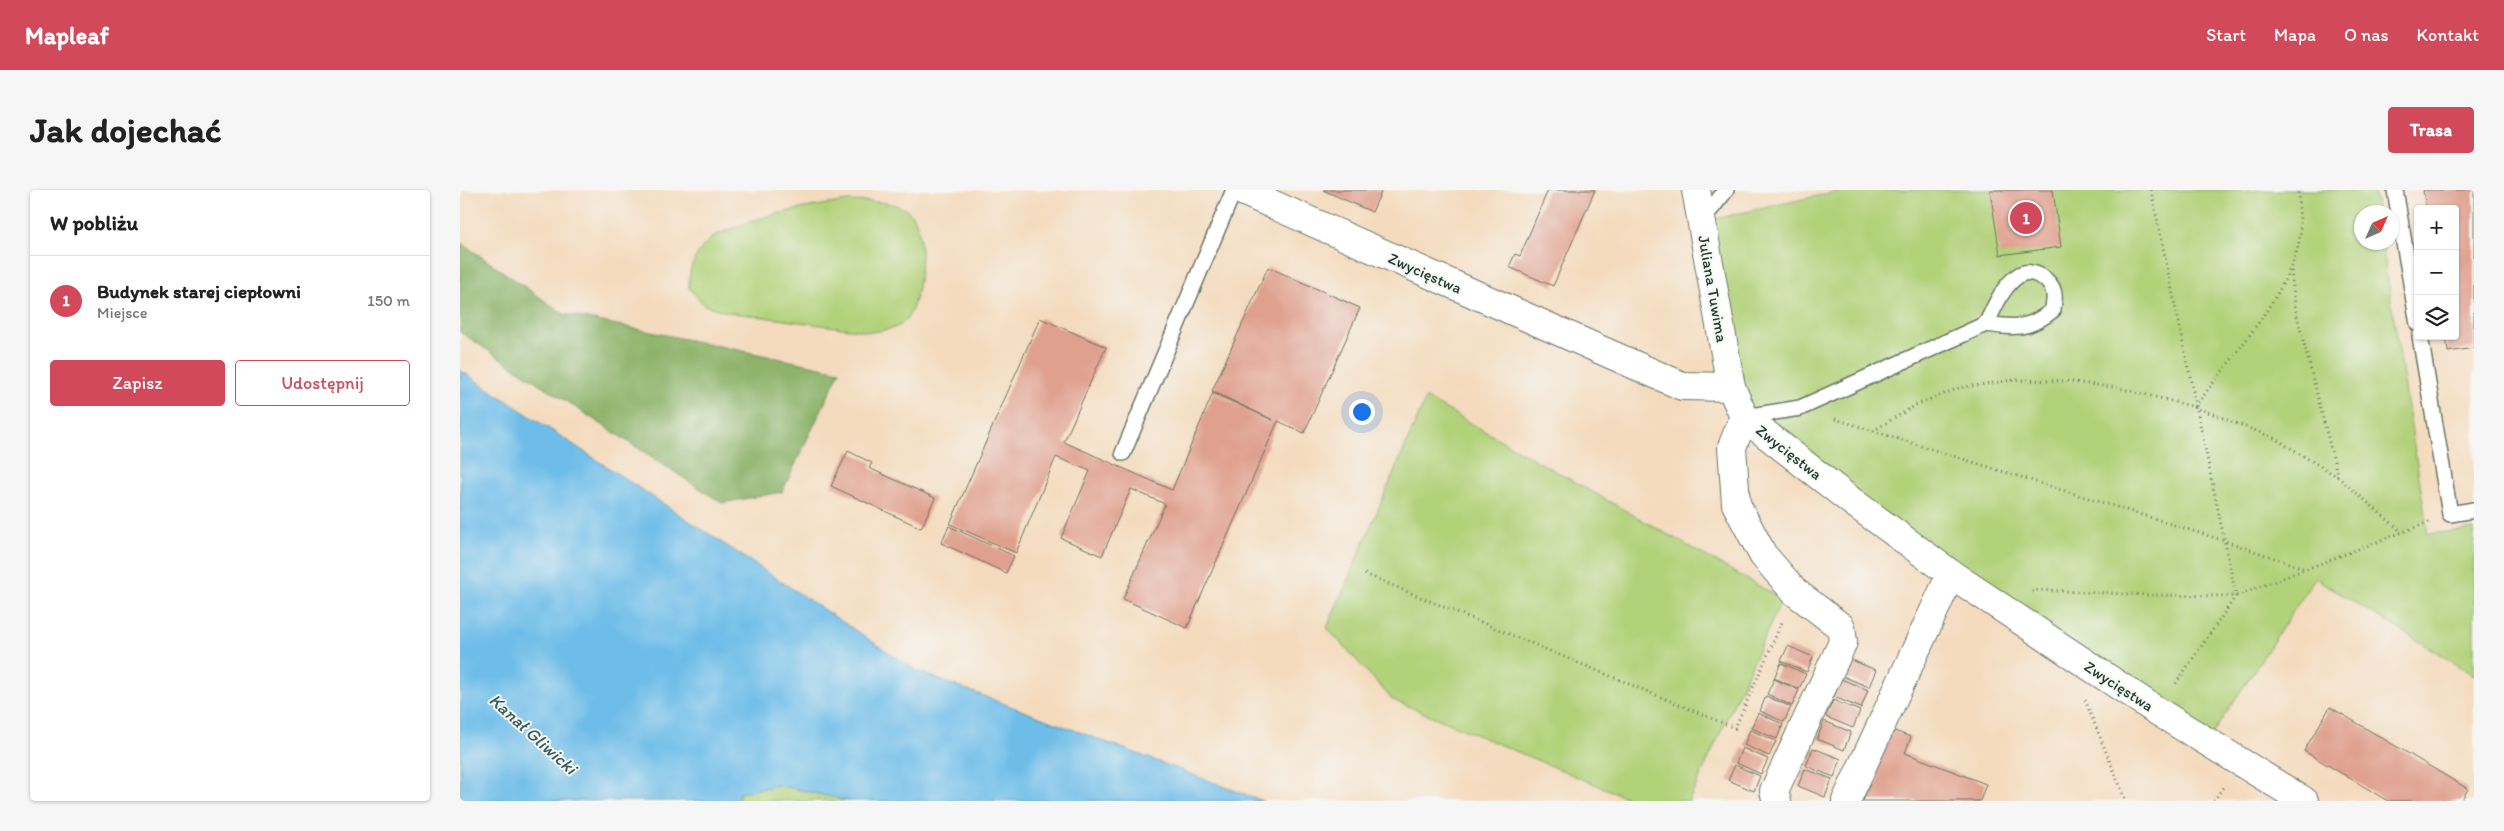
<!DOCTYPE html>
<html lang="pl">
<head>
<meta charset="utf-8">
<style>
  body { margin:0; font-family:Itim,sans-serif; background:#f6f6f6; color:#222 }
  .controls { position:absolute; right:15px; top:15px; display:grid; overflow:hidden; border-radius:5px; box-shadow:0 1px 4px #0004 }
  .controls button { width:45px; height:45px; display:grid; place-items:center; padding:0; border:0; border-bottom:1px solid #e0e0e0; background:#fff; color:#222; font:25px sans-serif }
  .compass { position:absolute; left:1894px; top:15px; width:45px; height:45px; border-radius:50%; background:#fff; box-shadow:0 1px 4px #0004; rotate:45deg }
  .you { position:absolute; left:901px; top:221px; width:18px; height:18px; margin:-12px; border:4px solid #fff; border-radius:50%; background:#1a73e8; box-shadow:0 0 0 8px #1a73e833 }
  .badge { display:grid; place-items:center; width:32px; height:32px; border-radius:50%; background:#d1495b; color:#fff; font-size:16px; font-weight:700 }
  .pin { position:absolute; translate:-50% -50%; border:2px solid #fff; box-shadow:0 1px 5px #0006 }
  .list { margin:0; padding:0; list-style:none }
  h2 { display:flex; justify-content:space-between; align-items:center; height:65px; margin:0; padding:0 20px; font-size:21px }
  h2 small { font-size:16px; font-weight:400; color:#767676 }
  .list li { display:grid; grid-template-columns:32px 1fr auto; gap:15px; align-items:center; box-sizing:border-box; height:90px; padding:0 20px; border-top:1px solid #e0e0e0 }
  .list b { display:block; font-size:19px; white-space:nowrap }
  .list p { margin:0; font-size:16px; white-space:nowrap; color:#767676 }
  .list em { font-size:16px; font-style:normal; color:#767676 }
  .actions { display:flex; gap:10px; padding:15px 20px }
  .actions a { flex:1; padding:11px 0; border:1px solid #d1495b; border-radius:5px; text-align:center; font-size:18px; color:#d1495b }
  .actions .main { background:#d1495b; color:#fff }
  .icon { flex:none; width:28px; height:28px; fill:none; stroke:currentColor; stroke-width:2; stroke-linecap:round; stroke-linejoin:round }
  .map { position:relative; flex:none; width:2014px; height:611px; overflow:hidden; border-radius:5px }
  header { display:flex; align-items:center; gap:30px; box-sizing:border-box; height:70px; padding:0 25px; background:#d1495b; color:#fff }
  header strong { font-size:24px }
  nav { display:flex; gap:28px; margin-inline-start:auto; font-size:18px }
  .intro { display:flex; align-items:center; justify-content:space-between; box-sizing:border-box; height:120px; padding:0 30px }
  h1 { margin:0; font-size:35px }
  .button { padding:12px 22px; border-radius:5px; background:#d1495b; color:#fff; font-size:18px; font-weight:700 }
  main { display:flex; gap:30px; padding:0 30px }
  aside { flex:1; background:#fff; border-radius:5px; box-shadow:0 1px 4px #0004 }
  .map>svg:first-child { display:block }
</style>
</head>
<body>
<header>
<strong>Mapleaf</strong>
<nav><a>Start</a><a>Mapa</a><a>O nas</a><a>Kontakt</a></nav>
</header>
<div class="intro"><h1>Jak dojechać</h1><a class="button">Trasa</a></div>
<main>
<aside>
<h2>W pobliżu<small></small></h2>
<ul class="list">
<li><span class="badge">1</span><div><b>Budynek starej ciepłowni</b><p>Miejsce</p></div><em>150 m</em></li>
</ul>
<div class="actions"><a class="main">Zapisz</a><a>Udostępnij</a></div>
</aside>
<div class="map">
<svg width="2014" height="611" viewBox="0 0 2014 611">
  <rect width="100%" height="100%" fill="#f6f6f2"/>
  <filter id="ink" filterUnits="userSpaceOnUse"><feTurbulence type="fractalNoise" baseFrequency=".02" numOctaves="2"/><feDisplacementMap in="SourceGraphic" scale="10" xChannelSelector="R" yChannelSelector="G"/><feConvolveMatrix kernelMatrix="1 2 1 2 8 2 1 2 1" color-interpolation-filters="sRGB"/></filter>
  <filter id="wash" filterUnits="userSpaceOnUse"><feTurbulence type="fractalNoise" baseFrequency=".0096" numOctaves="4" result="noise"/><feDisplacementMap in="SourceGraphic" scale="20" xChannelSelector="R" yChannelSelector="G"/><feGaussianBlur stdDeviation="1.12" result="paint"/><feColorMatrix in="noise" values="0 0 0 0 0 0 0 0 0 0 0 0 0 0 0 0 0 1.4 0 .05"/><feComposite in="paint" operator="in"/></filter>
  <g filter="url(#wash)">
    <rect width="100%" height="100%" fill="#f4dbbe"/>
    <path fill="#b2d27a" stroke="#688857" d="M 1384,0 L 1914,0 L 1918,22 L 1902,22 L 1902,52 L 1922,53 L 1968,344 L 2014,339 L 2014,485 L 1855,388 L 1747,552 L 1284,227 L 1241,32 Z
      M 388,11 C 407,12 437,9 451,24 C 468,41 461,112 446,130 C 438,140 423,140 411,142 L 267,122 L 244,115 L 229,98 C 228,78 236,61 252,48 C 257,44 264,42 269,40 C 307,23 348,17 388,11 Z
      M 966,208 L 1322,409 L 1229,611 L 1175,611 L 933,510 L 867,438 Z
      M 318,595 L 390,611 L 278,611 L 279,603 Z"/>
    <path fill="#8db46a" stroke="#56784f" d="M 0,52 L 104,124 L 380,181 L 322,302 L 262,313 L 0,142 Z"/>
    <path fill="#6ebde9" stroke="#467d8e" d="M 0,180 L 457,481 L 803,611 L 390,611 L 318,595 L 279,603 L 278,611 L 0,611 Z"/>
    <g id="blocks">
      <path fill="#e0a08e" d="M 863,0 L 922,0 L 912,22 Z
        M 1088,0 L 1135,0 L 1093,96 L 1049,77 L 1055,64 L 1060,66 Z
        M 1530,0 L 1593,0 L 1601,57 L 1540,65 Z
        M 1963,0 L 2014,0 L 2014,158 L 1988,162 L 1986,146 L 1995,146 L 1995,19 L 1966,19 Z
        M 808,77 L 900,118 L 844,243 L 818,231 L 727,438 L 663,409 L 705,314 L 671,299 L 642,366 L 601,348 L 630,281 L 596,267 L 556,363 L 490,334 L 580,128 L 646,157 L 604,252 L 712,300 L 753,203 L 813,230 L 752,201 Z
        M 388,261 L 412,273 L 409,278 L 475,308 L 461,338 L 371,296 Z
        M 489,336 L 554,366 L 546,383 L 481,353 Z
        M 1328,456 L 1353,467 L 1347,482 L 1321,471 Z
        M 1389,469 L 1416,480 L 1409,497 L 1382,486 Z
        M 1321,473 L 1346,484 L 1339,499 L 1314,488 Z
        M 1314,489 L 1339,500 L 1332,516 L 1307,504 Z
        M 1381,489 L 1408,500 L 1401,518 L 1374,507 Z
        M 1306,506 L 1331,517 L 1324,532 L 1300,521 Z
        M 1373,510 L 1400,521 L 1393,538 L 1366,527 Z
        M 1870,517 L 2008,599 L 2001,611 L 1928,611 L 1844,561 Z
        M 1298,523 L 1323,534 L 1317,549 L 1291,538 Z
        M 1364,531 L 1391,542 L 1384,560 L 1357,549 Z
        M 1429,539 L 1451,547 L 1445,563 L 1526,594 L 1520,611 L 1403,611 Z
        M 1290,540 L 1316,551 L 1309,566 L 1284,555 Z
        M 1282,558 L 1308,569 L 1301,584 L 1276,573 Z
        M 1353,558 L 1381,569 L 1374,587 L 1346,576 Z
        M 1275,575 L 1300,586 L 1294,601 L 1268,590 Z
        M 1345,579 L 1372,589 L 1365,607 L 1338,596 Z"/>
    </g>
  </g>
  <g filter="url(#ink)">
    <use href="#blocks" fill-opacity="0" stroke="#6a7464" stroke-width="1"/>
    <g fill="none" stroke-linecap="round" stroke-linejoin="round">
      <g stroke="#6a7464" stroke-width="18">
        <path id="service" d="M 1935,0 L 1958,134
          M 1241,32 L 1266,0
          M 1960,146 L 1990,324 L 2014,320
          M 1284,227 L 1340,218 L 1526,134 C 1556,138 1568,140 1593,120 C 1593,115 1595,109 1594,104 C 1592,90 1572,77 1559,85 C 1542,96 1535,117 1526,134
          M 663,263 L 774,0"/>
      </g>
      <g stroke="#6a7464" stroke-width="30">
        <path id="minor" d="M 780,0 L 1222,196 L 1271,197
          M 1284,227 L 1272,257 L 1276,314 L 1303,365 L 1335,402 L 1381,437 L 1383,452 L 1314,601 L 1317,611
          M 1386,611 L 1491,384"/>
      </g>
      <g stroke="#6a7464" stroke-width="30">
        <path id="tertiary" d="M 1236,0 L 1271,197 L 1284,227 L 1390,310 L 1491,384 L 1697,521 L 1844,611"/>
      </g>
      <path stroke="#6a7464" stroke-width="3" stroke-dasharray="1 4" stroke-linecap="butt" d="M 1691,0 L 1776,406 L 1714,496
        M 1831,81 L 1836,122 L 1878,287
        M 1735,217 C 1766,174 1834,98 1840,46 C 1841,31 1838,15 1838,0
        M 1375,229 L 1762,350 L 1846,379 L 1969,332
        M 1413,241 L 1456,215 L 1499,198 L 1553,190 L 1605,191 L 1659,198 L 1735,217 L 1814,248 L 1878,287 L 1942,342
        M 905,384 L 1275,538 L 1323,430
        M 1572,402 L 1578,400 L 1690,405 L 1776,406 L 1846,379
        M 1625,510 L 1666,611
        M 1754,611 L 1763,597"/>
      <use href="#service" stroke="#fff" stroke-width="15"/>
      <use href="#minor" stroke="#fff" stroke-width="28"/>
      <use href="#tertiary" stroke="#fff" stroke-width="28"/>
    </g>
  </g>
  <g text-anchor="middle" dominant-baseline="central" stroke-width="4" stroke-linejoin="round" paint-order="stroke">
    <g font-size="16" fill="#1f3d34" stroke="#f6f6f2">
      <text transform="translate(965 83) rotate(24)">Zwycięstwa</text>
      <text transform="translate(1253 99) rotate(80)">Juliana Tuwima</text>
      <text transform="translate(1329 262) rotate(38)">Zwycięstwa</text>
      <text transform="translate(1659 496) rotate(33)">Zwycięstwa</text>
    </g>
    <g font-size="18" font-style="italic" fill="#335d61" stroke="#f6f6f2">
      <text transform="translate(73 544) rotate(42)">Kanał Gliwicki</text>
    </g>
  </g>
</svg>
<div class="controls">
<button>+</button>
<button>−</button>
<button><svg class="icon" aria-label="layers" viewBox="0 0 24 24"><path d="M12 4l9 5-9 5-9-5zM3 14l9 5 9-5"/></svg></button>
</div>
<svg class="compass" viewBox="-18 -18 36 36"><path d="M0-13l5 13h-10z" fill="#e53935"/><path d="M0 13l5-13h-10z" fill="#767676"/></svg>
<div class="you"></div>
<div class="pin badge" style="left:1566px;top:28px">1</div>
</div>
</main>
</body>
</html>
